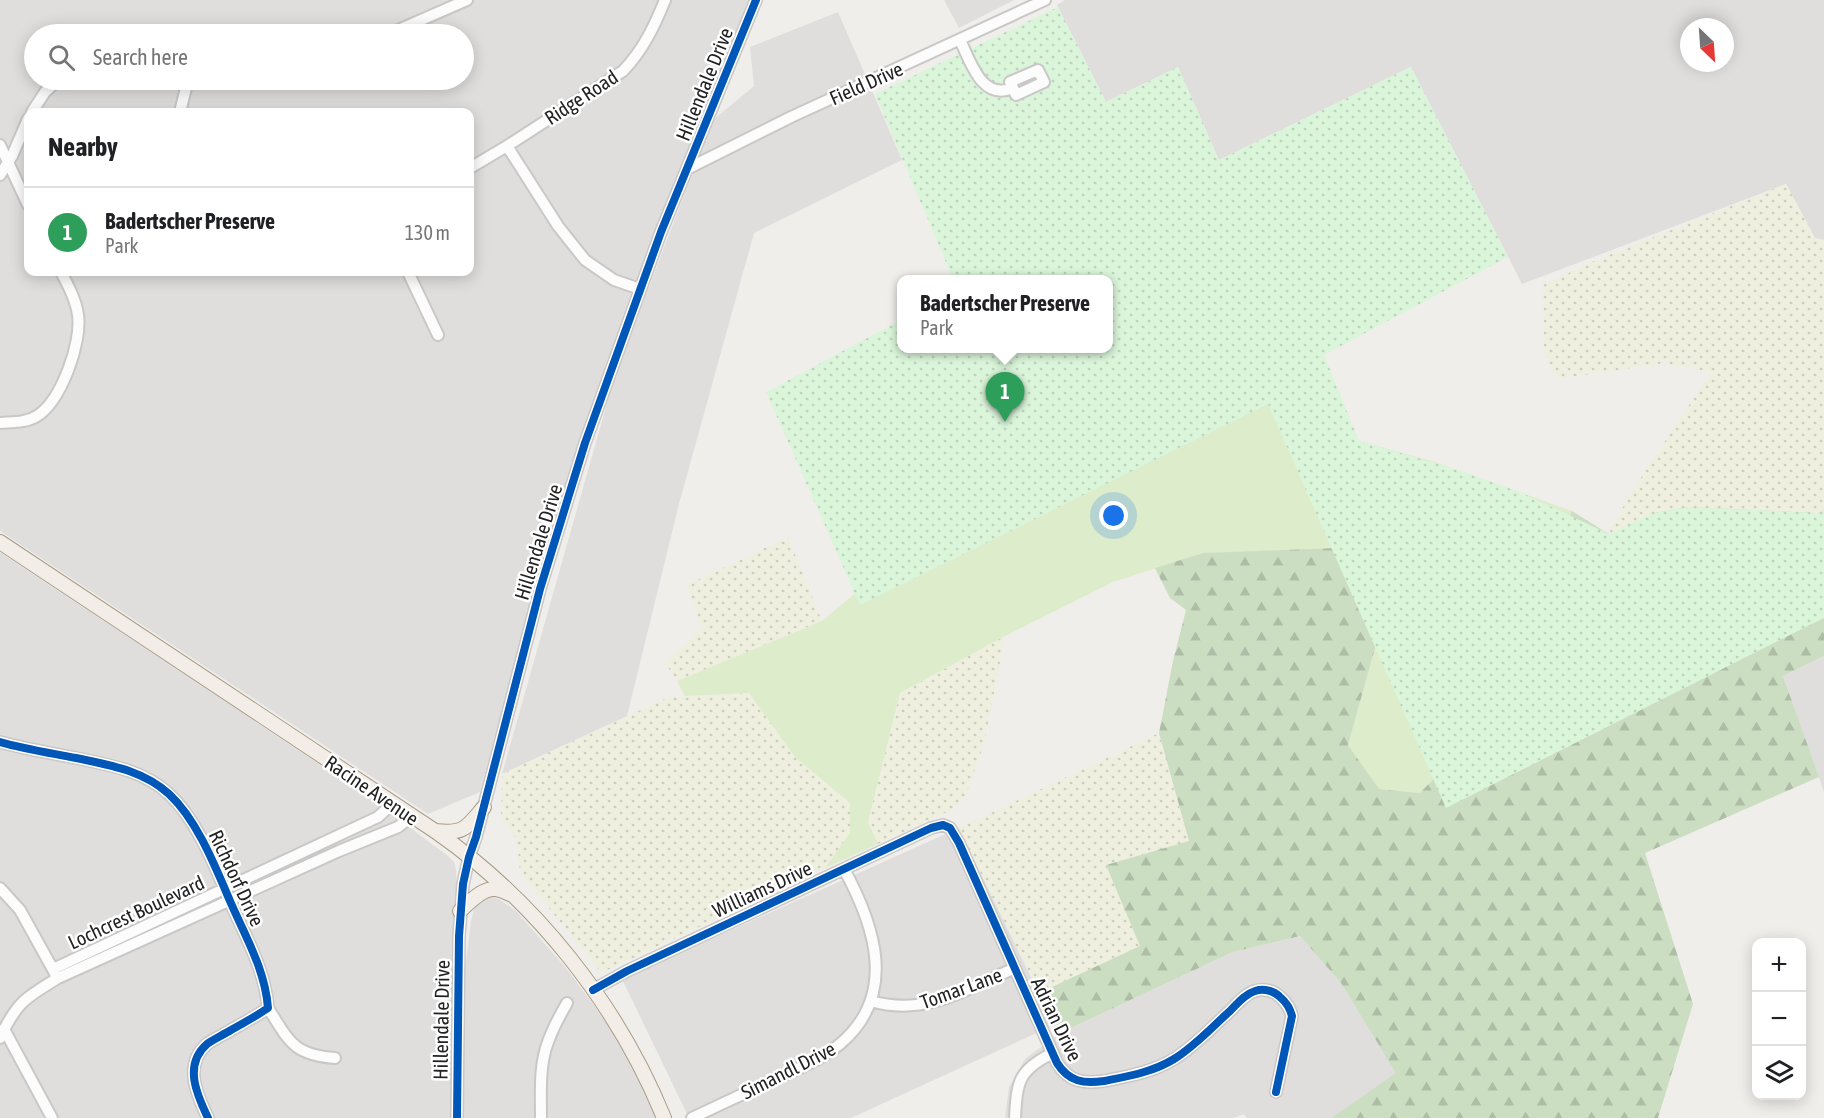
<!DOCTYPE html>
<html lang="en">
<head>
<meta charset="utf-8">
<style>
  body { margin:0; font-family:"Asap Condensed",sans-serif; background:#f6f6f6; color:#202124 }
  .controls { position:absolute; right:18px; bottom:18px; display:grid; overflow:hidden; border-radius:12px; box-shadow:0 3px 15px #0003 }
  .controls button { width:54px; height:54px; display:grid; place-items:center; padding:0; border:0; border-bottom:2px solid #e0e0e0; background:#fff; color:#202124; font:30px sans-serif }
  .compass { position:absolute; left:1680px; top:18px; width:54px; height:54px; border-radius:50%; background:#fff; box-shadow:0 3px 15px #0003; rotate:155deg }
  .you { position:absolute; left:1114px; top:516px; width:21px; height:21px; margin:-15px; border:4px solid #fff; border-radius:50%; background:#1a73e8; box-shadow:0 0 0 9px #1a73e833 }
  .badge { display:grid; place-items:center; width:39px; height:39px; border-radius:50%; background:#6a6968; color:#fff; font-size:20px; font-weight:700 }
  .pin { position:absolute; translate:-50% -50px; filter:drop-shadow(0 2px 3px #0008) }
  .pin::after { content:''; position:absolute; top:32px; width:21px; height:18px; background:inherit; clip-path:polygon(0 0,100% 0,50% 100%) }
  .popup { position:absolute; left:897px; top:275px; width:216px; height:78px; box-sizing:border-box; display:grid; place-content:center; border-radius:12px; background:#fff; filter:drop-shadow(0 2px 4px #0005); font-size:20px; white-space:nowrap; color:#757577 }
  .popup b { font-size:22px; color:#202124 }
  .popup::after { content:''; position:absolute; left:50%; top:100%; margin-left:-12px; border:12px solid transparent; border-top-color:#fff }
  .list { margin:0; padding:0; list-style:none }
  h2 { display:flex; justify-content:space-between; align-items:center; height:78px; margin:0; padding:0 24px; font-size:26px }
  h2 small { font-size:20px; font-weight:400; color:#757577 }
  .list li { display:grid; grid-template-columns:39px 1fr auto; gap:18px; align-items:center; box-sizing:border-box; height:90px; padding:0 24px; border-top:2px solid #e0e0e0 }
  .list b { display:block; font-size:22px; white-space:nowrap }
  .list p { margin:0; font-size:20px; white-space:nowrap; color:#757577 }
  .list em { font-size:20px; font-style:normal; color:#757577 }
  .icon { flex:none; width:33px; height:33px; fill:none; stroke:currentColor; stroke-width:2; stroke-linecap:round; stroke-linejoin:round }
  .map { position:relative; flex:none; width:1824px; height:1118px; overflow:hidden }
  .search { position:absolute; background:#fff; box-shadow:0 3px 15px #0003; left:24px; top:24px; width:450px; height:66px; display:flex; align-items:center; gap:15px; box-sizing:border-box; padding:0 21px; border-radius:33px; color:#757577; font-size:22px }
  .panel { position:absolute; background:#fff; box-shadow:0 3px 15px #0003; left:24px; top:108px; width:450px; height:168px; border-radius:12px }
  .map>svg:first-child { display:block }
</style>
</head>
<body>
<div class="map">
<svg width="1824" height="1118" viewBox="0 0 1824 1118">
  <defs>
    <pattern id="farmland-dots" width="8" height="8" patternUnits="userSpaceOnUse" patternTransform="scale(1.5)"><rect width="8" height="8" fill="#efefdf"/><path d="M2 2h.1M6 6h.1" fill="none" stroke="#cdcdbf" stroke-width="1.8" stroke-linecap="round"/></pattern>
    <pattern id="forest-firs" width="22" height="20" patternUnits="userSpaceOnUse" patternTransform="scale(1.5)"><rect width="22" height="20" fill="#cbdec1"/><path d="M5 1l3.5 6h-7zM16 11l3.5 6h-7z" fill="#aebea6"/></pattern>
    <pattern id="park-dots" width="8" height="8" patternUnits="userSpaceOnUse" patternTransform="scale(1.5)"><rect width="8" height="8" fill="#daf5da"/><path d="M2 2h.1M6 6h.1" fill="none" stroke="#bbd2bb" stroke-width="1.8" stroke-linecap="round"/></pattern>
  </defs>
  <rect width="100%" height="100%" fill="#f0eeeb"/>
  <path fill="#dfdedc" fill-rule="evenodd" d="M 0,0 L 751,0 L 631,295 L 544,558 L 480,792 L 428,814 L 0,531 ZM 34,34 L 464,34 L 464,80 L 34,80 ZM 28,112 L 470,112 L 470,272 L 28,272 Z
    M 944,0 L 1014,0 L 959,28 Z
    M 1065,0 L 1824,0 L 1824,240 L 1815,238 L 1786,184 L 1522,284 L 1411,67 L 1219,160 L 1178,67 L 1106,102 L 1057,5 ZM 1689,27 L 1725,27 L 1725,63 L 1689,63 Z
    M 838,12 L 902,160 L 754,233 L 679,504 L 627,716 L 502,774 L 615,375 L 713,120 L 754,86 L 750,47 Z
    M 0,552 L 373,800 L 448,856 L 454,862 L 456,870 L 463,985 L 471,921 L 475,905 L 482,898 L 491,896 L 499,899 L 516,911 L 566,968 L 596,1008 L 627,1054 L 659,1118 L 0,1118 Z
    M 1824,656 L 1824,792 L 1783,676 Z
    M 959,828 L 1054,1025 L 851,1118 L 689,1118 L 622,979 Z
    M 1300,936 L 1341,983 L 1397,1073 L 1331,1118 L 1246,1118 L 1244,1114 L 1233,1118 L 1005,1118 L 1009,1087 L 1025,1059 L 1058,1034 L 1233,952 Z"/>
  <path fill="url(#farmland-dots)" d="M 1786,184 L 1815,238 L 1824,240 L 1824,510 L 1595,559 L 1630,494 L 1711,372 L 1665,363 L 1557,379 L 1544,351 L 1543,285 L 1594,261 Z
    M 788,537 L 822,621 L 677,681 L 665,663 L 702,629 L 687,585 Z
    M 1005,636 L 985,741 L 966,795 L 951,810 L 878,844 L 868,822 L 900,693 Z
    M 749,693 L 795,757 L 850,803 L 850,833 L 825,868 L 601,973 L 520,872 L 517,841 L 501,818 L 502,774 L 669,697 Z
    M 1159,733 L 1189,842 L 1107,865 L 1140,946 L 1039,993 L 959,828 Z"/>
  <path fill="#ddeccb" d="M 1163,201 L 1359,441 L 1435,462 L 1572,511 L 1460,751 L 1420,793 L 1379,789 L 1348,745 L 1377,641 L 1203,553 L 1113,582 L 1005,636 L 900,693 L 868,822 L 878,844 L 825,868 L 850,833 L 850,803 L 795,757 L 749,693 L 685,696 L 677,681 L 822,621 L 876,576 L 914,348 L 1108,348 L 1108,280 Z"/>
  <path fill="url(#forest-firs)" d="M 1689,507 L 1818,513 L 1824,510 L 1824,656 L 1783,676 L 1819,777 L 1645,853 L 1693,1004 L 1658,1118 L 1331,1118 L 1396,1073 L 1341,983 L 1300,936 L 1233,952 L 1058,1034 L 1039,993 L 1140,946 L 1106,865 L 1189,841 L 1159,733 L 1173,661 L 1186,610 L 1170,598 L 1155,568 L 1203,553 L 1337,548 L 1377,641 L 1348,745 L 1379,789 L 1420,793 L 1460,751 L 1572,511 L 1720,604 L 1654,513 Z"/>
  <path fill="url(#park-dots)" d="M 1058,7 L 1106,102 L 1178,67 L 1219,160 L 1411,67 L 1508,257 L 1324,355 L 1359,441 L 1459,470 L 1522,493 L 1609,534 L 1654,513 L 1689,507 L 1818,513 L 1824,510 L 1824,618 L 1446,808 L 1268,404 L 860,605 L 766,392 L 901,320 L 902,348 L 1108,348 L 1108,280 L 953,279 L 875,94 Z"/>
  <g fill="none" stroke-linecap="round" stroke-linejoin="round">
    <g stroke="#c9c8c7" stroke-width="14">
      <path id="minor" d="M 389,34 L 467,0
        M 960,40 C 971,63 982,101 1013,88 L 1010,82 L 1038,70 L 1044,82 L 1016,95 L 1013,88
        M 32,112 L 45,92 L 58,80
        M 180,112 L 188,80
        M 0,145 L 28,205
        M 507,146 L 558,226 L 585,260 L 614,280 L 640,289
        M 470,168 L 507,146 L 623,71 C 643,50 654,27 665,0
        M 687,169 L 791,117 L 1045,0
        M 0,175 L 12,156 L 28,119
        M 408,272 L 438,335
        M 0,423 C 12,422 26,423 37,416 C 61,401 82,343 78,315 C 76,300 68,285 61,272
        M 0,742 C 25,749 51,753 76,758 C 109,765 143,770 169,794 C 197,820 215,866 230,901 C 245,936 265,969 268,1008 C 256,1016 244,1023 231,1030 C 223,1035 214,1039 207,1044 C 183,1065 197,1095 208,1118
        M 0,888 L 20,910 L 56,975
        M 53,969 L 365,823 L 378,817 L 393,803
        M 593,990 L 627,971 L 931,828 L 943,825 L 950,828 L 959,843 L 1057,1063 C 1069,1082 1084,1084 1104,1081 C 1129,1076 1153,1072 1174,1059 C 1195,1046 1212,1027 1230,1011 C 1237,1004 1245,994 1255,991 C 1264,988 1274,991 1280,997 C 1286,1002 1290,1008 1292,1016 L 1276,1092
        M 871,1001 C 925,1017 967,989 1015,968
        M 268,1008 C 289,1041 293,1055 335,1058
        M 4,1029 L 52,1118
        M 0,1038 C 17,1002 25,998 58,978 L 339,851 L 398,827 L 412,816
        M 457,1118 L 459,936 L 463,884 L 469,857 L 476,837 L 540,589 L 585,443 L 661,232 L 756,0
        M 541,1118 C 541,1093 539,1065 548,1042 C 553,1028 560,1015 567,1003
        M 692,1118 C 721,1104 750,1091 779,1077 C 800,1068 822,1059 840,1044 C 898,995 875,926 844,869
        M 1015,1118 C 1017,1082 1018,1070 1053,1053"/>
    </g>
    <g stroke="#a79c86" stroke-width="16">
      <path id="major" d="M 0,542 L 435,831 C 536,901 618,1005 664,1118
        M 436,831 C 465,834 466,828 484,807
        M 460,911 C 469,903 482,888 495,889 C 500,889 505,892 510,894"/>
    </g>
    <use href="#minor" stroke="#fdfcfc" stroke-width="10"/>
    <use href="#major" stroke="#f3ede7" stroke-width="14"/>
    <g stroke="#fff" stroke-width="11">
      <path id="cycleway" d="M 0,742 C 25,749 51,753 76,758 C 109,765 143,770 169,794 C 197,820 215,866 230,901 C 245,936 265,969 268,1008 C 256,1016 244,1023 231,1030 C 223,1035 214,1039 207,1044 C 183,1065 197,1095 208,1118
        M 593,990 L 627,971 L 931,828 L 943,825 L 950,828 L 959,843 L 1057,1063 C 1069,1082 1084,1084 1104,1081 C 1129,1076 1153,1072 1174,1059 C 1195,1046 1212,1027 1230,1011 C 1237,1004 1245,994 1255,991 C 1264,988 1274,991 1280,997 C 1286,1002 1290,1008 1292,1016 L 1276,1092
        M 457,1118 L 459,936 L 463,884 L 469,857 L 476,837 L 540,589 L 585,443 L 661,232 L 756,0"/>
    </g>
    <use href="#cycleway" stroke="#0057b8" stroke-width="8"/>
  </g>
  <g text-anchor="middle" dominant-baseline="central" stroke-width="5" stroke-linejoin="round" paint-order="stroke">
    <g font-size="20" fill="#222" stroke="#fff">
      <text transform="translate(866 83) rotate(-24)">Field Drive</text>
      <text transform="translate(704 84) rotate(-68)">Hillendale Drive</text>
      <text transform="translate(581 97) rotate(-33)">Ridge Road</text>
      <text transform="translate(538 542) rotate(-73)">Hillendale Drive</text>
      <text transform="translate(372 790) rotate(34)">Racine Avenue</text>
      <text transform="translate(237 878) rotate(65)">Richdorf Drive</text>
      <text transform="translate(762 889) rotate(-25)">Williams Drive</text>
      <text transform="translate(136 912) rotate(-25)">Lochcrest Boulevard</text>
      <text transform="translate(961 988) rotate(-20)">Tomar Lane</text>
      <text transform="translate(1057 1019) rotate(64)">Adrian Drive</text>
      <text transform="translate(441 1020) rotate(-89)">Hillendale Drive</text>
      <text transform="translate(788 1070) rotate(-27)">Simandl Drive</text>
    </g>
  </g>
</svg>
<div class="controls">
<button>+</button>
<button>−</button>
<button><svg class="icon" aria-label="layers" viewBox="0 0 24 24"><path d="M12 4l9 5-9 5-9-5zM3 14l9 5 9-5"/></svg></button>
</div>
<svg class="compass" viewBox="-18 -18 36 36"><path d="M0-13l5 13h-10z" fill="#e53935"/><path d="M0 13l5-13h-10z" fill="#757577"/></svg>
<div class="you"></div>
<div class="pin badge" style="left:1005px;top:422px;background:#2e9e5b">1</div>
<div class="popup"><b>Badertscher Preserve</b>Park</div>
<div class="search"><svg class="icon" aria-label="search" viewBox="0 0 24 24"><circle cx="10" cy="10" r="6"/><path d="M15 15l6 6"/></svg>Search here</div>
<section class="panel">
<h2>Nearby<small></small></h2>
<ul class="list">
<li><span class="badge" style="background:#2e9e5b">1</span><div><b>Badertscher Preserve</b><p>Park</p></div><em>130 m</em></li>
</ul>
</section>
</div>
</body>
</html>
